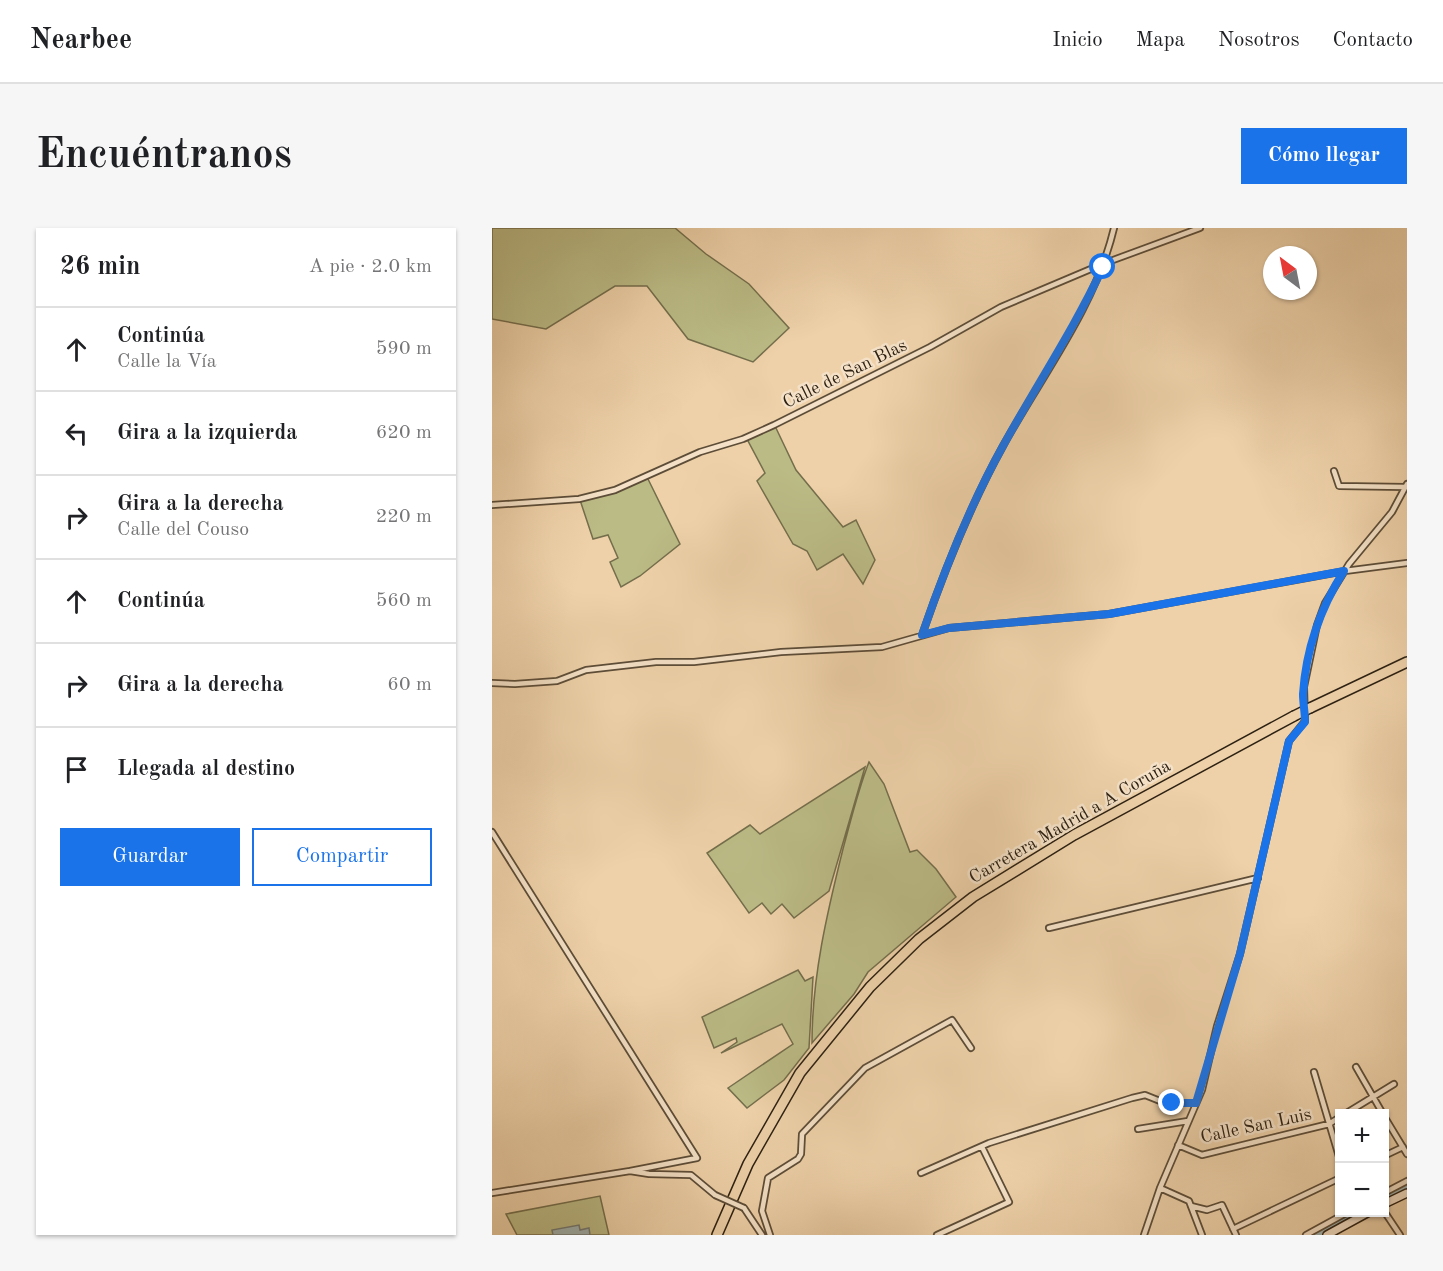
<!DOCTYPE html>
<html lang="es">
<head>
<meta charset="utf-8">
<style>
  body { margin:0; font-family:"Old Standard TT",serif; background:#f6f6f6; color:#202124 }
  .controls { position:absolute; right:18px; bottom:18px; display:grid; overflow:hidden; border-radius:0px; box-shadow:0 2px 4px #0004 }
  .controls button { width:54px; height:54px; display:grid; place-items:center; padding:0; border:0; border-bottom:2px solid #e0e0e0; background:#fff; color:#202124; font:30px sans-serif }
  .compass { position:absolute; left:771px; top:18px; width:54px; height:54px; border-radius:50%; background:#fff; box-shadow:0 2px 4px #0004; rotate:328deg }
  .stop { position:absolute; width:18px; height:18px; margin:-14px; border:4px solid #1a73e8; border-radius:50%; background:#fff }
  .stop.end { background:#1a73e8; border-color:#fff; box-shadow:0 2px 6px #0008 }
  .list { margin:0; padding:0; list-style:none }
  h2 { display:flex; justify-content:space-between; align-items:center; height:78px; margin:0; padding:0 24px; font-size:26px }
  h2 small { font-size:20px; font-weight:400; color:#757577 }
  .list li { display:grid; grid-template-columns:39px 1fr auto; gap:18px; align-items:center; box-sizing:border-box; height:84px; padding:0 24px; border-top:2px solid #e0e0e0 }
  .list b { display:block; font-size:22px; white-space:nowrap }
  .list p { margin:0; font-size:20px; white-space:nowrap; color:#757577 }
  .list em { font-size:20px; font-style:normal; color:#757577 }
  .actions { display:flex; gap:12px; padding:18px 24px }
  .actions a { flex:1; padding:14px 0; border:2px solid #1a73e8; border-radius:0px; text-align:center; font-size:21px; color:#1a73e8 }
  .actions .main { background:#1a73e8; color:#fff }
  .icon { flex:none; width:33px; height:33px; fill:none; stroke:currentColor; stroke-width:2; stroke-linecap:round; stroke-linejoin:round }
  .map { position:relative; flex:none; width:915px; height:1007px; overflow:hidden; border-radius:0px }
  header { display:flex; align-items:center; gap:36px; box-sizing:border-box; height:84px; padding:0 30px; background:#fff; border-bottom:2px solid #e0e0e0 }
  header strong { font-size:28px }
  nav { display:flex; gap:33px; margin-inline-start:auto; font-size:21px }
  .intro { display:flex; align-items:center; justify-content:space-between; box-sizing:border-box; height:144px; padding:0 36px }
  h1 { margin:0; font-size:42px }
  .button { padding:15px 27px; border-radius:0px; background:#1a73e8; color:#fff; font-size:21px; font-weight:700 }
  main { display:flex; gap:36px; padding:0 36px }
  aside { flex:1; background:#fff; border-radius:0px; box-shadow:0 2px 4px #0004 }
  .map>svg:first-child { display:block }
</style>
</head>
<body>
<header>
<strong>Nearbee</strong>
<nav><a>Inicio</a><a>Mapa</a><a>Nosotros</a><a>Contacto</a></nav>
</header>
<div class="intro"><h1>Encuéntranos</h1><a class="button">Cómo llegar</a></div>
<main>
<aside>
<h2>26 min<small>A pie · 2.0 km</small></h2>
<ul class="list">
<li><svg class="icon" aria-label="ahead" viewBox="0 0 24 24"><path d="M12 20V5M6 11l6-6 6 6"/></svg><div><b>Continúa</b><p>Calle la Vía</p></div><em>590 m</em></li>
<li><svg class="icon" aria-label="left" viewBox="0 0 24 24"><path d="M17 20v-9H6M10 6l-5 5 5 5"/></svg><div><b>Gira a la izquierda</b></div><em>620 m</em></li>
<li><svg class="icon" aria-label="right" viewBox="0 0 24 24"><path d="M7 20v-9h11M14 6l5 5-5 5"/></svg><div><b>Gira a la derecha</b><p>Calle del Couso</p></div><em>220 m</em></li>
<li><svg class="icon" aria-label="ahead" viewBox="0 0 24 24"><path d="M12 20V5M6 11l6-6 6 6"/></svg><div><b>Continúa</b></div><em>560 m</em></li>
<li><svg class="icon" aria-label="right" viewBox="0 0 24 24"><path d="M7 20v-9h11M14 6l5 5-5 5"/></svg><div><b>Gira a la derecha</b></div><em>60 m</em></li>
<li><svg class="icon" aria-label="arrive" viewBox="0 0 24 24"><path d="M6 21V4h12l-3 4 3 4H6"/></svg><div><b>Llegada al destino</b></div></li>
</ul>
<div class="actions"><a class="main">Guardar</a><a>Compartir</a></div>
</aside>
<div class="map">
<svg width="915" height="1007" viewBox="0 0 915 1007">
  <rect width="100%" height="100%" fill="#eed1a9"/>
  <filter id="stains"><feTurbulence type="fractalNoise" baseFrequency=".00333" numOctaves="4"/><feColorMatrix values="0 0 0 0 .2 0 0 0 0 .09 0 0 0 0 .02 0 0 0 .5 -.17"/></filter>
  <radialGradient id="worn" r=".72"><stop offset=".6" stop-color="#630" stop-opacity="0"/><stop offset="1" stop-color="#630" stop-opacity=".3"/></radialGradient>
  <path fill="#bbbb86" stroke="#746e4c" stroke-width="1.5" d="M 0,0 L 183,0 L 214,26 L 257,56 L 297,100 L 261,134 L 196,111 L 155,58 L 123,58 L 54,101 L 0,91 Z
    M 283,198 L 304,242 L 351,299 L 364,292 L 383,332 L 371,356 L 351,326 L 325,342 L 315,323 L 301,316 L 265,253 L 273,245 L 255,211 Z
    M 155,249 L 188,316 L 148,348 L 129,359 L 118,334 L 126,330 L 116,307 L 101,311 L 88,272 Z
    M 377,534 L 392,556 L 418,624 L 425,622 L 444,641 L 464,669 L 376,744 L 362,766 L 320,815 C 320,749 335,685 351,621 C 359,592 366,562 377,534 Z
    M 373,539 L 337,663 L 302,690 L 290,676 L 279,686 L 270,675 L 257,685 L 215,625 L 258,597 L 268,606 Z
    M 306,742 L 313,753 L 321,749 L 317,820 L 292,852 L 255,880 L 236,860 L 301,816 L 290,796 L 229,825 L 245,814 L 244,810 L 222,820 L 210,789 Z
    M 108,968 L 117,1007 L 25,1007 L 14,986 Z"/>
  <path fill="#9fb4b4" stroke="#717974" stroke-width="1.5" d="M 87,997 L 88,1002 L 97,1000 L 98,1007 L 61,1007 L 60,1002 Z"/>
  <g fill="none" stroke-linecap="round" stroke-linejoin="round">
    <path stroke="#9fb4b4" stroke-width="4.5" d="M 892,971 L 915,959
      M 825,1007 L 867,984"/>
    <g stroke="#5d4d38" stroke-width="8">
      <path id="street" d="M 842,243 L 847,258 L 913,259
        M 0,277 L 87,271 L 123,262 L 208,224 L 251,211 L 282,197 L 438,119 L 509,79 L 613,35 L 708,0
        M 430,407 C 452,343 478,278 511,218 C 550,147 603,80 622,0
        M 0,455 L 23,456 L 65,453 L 94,442 L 164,434 L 202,434 L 289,424 L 390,419 L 457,400 L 617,386 L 853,343 L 915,335
        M 0,604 L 205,930 L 138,943
        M 557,700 L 766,650
        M 864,839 L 891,886
        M 822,844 L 848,932
        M 853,886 L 902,856
        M 892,888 L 915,926
        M 646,901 L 696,893
        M 686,917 L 710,927 L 837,896 L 848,889
        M 892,928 L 911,919
        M 429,945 L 497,915 L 640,870 L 653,867 L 673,875 L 704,875
        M 668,960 L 697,973 L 710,1007
        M 0,965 L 138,943 L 157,946 L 199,947 L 223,967
        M 892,965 L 915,953
        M 699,978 L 715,982 L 730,977 L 744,1007
        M 252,980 L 270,1007
        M 892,983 L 908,1007
        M 741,1001 L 848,950
        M 278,1007 L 270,983 L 276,950 L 306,931 L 309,926 L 310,906 L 373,840 L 460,792 L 479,820
        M 445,1007 L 517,974 L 490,919
        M 652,1007 L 668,960 L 710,862 L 725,798 L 748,726 L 797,513 L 813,493 L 812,459 L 825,397 L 833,375 L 857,336 L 900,284 L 915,256
        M 814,1007 L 856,984"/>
    </g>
    <g stroke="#2d2113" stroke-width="10">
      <path id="secondary" d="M 892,976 L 915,965
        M 835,1007 L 877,984"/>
    </g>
    <g stroke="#2d2113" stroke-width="12">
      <path id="highway" d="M 818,480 L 915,434
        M 225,1007 L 256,936 L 308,845 L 378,759 L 427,711 L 481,669 L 582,607 L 802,488"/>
    </g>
    <use href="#street" stroke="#f4e1c7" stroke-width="4.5"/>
    <use href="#secondary" stroke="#f4e1c7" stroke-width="7"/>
    <use href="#highway" stroke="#eed1a9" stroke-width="9"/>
    <g stroke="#5d4d38" stroke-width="8" stroke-linecap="butt">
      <path id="street-bridge" d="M 223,967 L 252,980"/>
    </g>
    <g stroke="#2d2113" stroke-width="12" stroke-linecap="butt">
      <path id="highway-bridge" d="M 802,488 L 818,480"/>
    </g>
    <use href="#street-bridge" stroke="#f4e1c7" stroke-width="4.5"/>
    <use href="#highway-bridge" stroke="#eed1a9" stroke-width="9"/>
  </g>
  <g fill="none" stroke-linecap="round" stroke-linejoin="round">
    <path stroke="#1a73e8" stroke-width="8" d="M 611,39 C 582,101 544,158 511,218 C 478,277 452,343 430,407 L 457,400 L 617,386 L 852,343 C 829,379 814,421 811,466 C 811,475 813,484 813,494 L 797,513 L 748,726 L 704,875 L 680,875"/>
  </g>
  <g text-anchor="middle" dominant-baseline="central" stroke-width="5" stroke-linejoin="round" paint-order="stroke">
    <g font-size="18" fill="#2d2113" stroke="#f4e1c7">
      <text transform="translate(353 146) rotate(-26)">Calle de San Blas</text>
      <text transform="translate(578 594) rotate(-30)">Carretera Madrid a A Coruña</text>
      <text transform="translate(764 898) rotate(-12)">Calle San Luis</text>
    </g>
  </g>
  <rect width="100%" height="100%" filter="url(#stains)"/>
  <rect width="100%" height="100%" fill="url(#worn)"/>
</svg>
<div class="controls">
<button>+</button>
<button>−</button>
</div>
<svg class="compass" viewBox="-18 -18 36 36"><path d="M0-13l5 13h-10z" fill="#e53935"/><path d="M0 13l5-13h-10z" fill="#757577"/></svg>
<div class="stop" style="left:611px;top:39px"></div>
<div class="stop end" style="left:680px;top:875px"></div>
</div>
</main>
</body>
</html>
